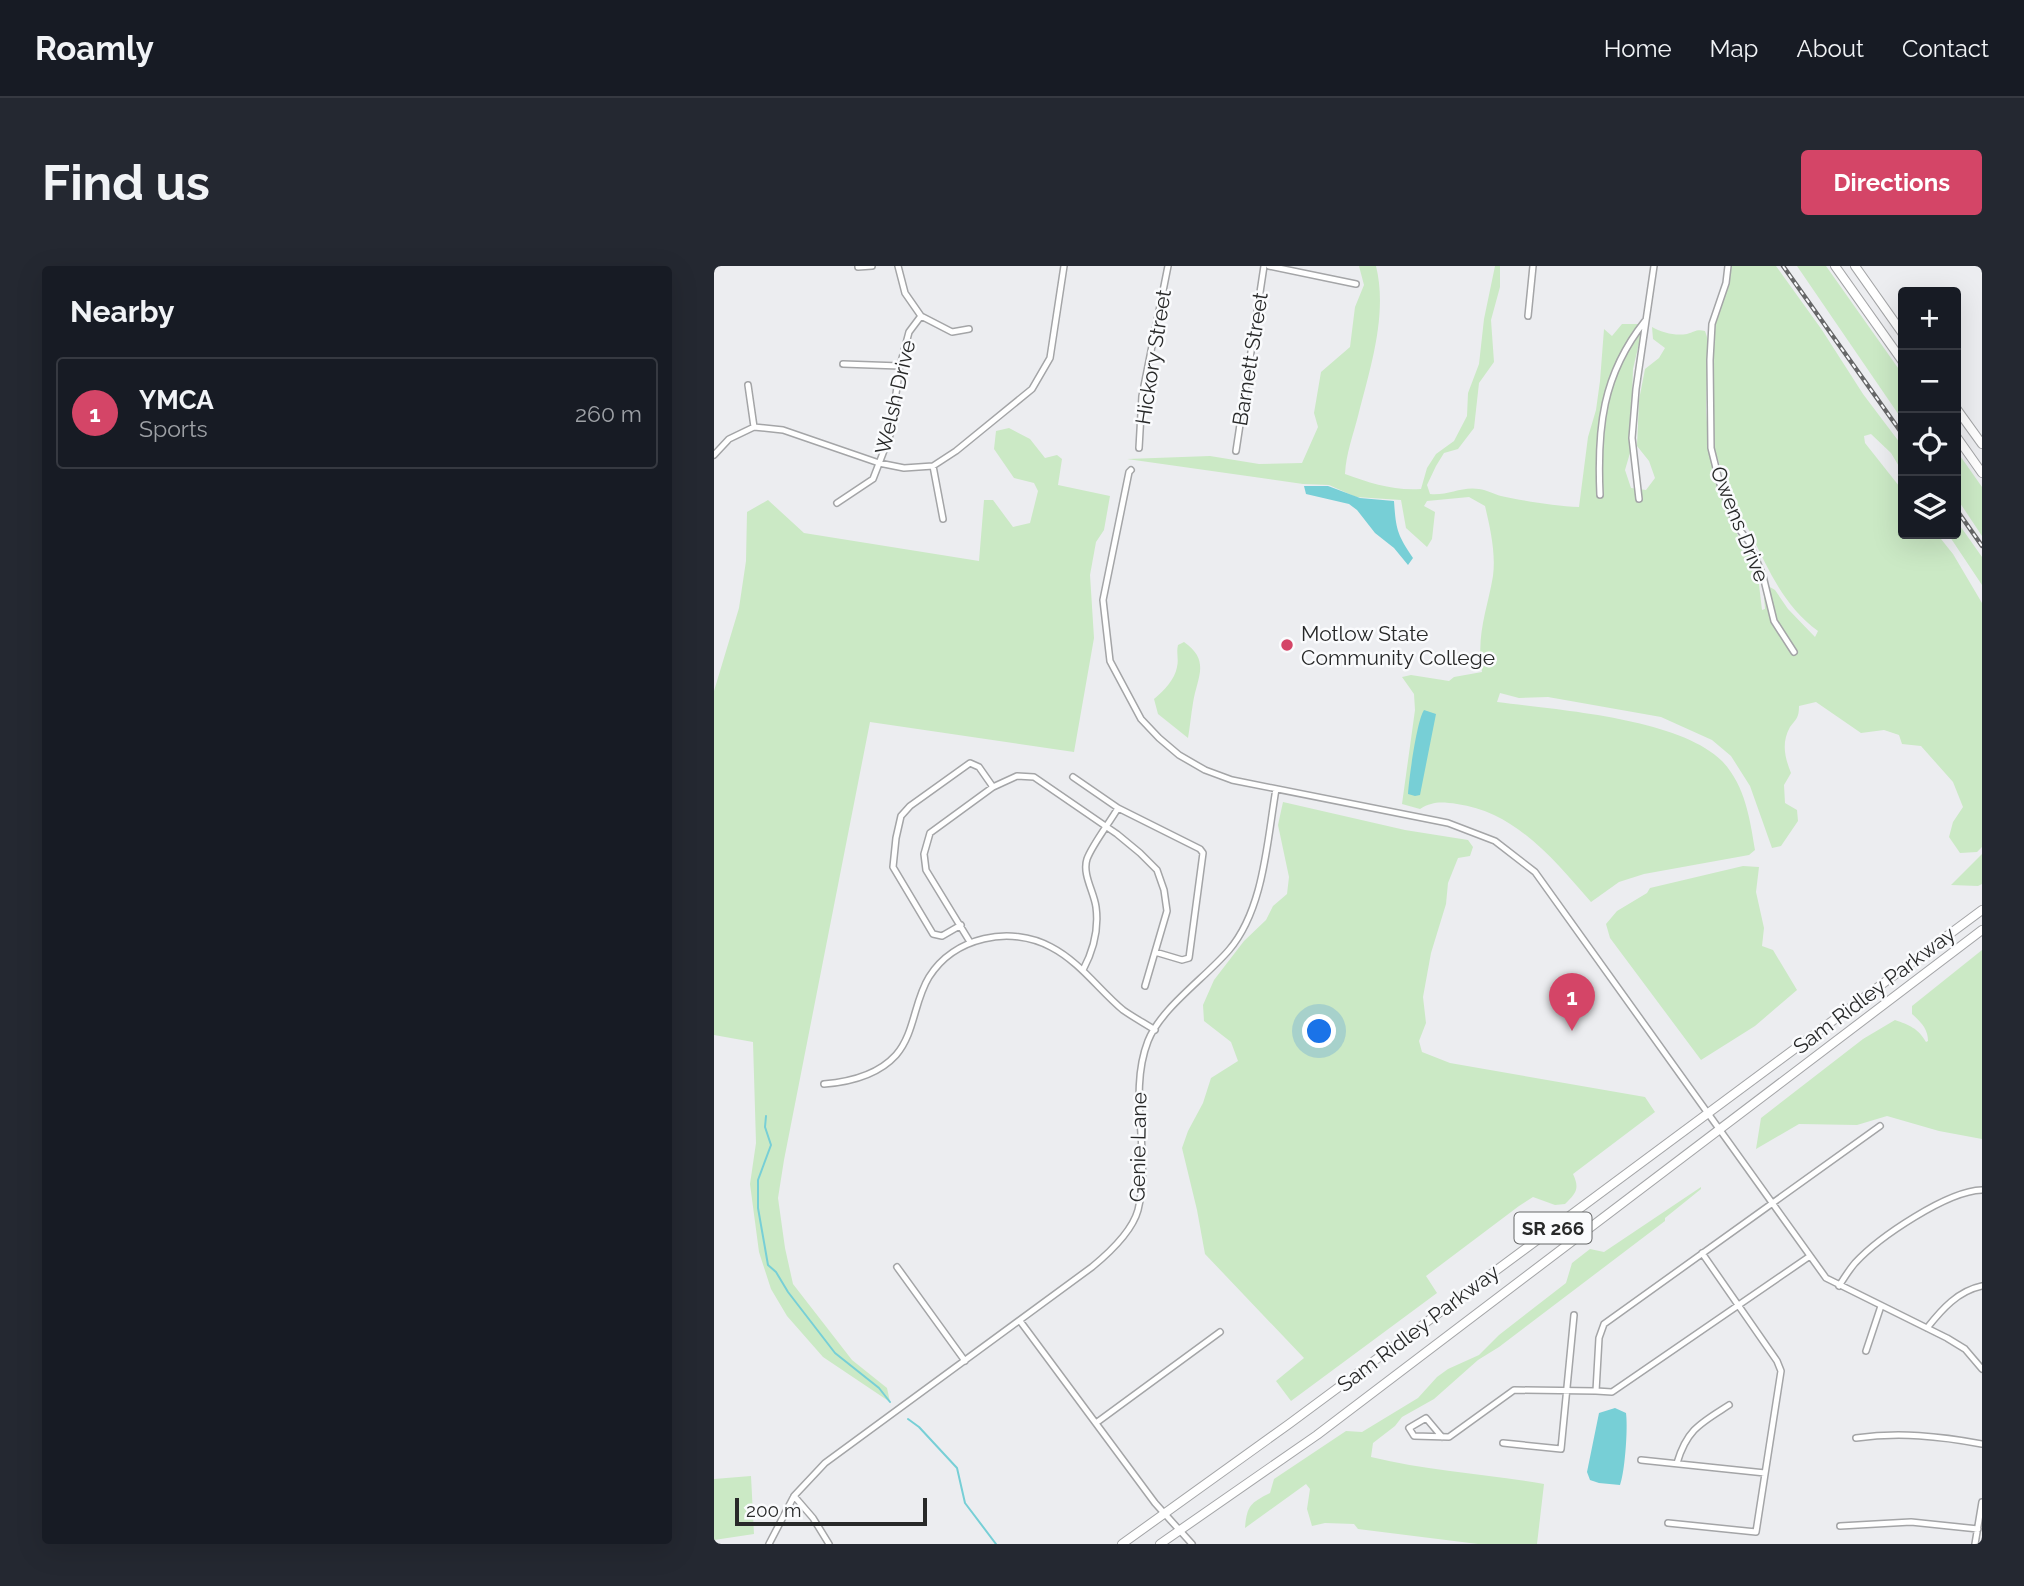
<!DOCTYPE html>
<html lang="en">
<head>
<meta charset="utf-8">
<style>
  body { margin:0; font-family:Raleway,sans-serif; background:#242831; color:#f1f3f6 }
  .controls { position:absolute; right:21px; top:21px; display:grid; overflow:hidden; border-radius:7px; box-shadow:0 7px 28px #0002 }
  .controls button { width:63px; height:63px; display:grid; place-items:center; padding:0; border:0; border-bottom:2px solid #363941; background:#171b24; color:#f1f3f6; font:35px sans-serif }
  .scale { position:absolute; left:21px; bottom:18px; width:192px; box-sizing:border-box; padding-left:7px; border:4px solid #282929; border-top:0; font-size:19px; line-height:24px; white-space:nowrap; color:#282929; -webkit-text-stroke:5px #fafbfd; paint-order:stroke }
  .you { position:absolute; left:606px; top:766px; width:24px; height:24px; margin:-18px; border:5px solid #fff; border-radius:50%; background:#1a73e8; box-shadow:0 0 0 10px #1a73e833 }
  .badge { display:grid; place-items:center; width:46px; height:46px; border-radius:50%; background:#d44567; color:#fff; font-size:23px; font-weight:700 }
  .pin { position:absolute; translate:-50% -58px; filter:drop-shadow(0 2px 4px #0008) }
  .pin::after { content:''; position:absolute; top:37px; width:24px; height:21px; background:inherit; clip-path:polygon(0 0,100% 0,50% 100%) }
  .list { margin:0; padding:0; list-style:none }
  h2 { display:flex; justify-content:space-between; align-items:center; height:91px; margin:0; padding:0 28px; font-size:30px }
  h2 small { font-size:23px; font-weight:400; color:#9ea1a6 }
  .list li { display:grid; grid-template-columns:46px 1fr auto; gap:21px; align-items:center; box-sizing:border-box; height:112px; margin:0 14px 14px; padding:0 14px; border:2px solid #363941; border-radius:7px }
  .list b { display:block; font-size:26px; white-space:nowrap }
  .list p { margin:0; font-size:23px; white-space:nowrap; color:#9ea1a6 }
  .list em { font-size:23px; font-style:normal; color:#9ea1a6 }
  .icon { flex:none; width:38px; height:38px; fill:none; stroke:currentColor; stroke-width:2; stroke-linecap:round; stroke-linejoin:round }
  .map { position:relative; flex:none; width:1268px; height:1278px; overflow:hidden; border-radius:7px }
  header { display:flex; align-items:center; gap:42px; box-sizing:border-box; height:98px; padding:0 35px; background:#171b24; border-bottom:2px solid #363941 }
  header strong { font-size:33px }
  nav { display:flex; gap:38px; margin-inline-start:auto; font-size:24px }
  .intro { display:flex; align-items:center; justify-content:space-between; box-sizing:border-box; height:168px; padding:0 42px }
  h1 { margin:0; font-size:49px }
  .button { padding:18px 32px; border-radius:7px; background:#d44567; color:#fff; font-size:24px; font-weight:700 }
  main { display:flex; gap:42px; padding:0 42px }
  aside { flex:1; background:#171b24; border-radius:7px; box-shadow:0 7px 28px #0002 }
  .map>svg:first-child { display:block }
</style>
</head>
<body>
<header>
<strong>Roamly</strong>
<nav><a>Home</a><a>Map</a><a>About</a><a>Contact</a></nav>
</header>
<div class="intro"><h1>Find us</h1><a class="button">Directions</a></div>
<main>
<aside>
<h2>Nearby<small></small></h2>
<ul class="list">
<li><span class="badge">1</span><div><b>YMCA</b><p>Sports</p></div><em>260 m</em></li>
</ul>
</aside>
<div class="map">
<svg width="1268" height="1278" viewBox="0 0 1268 1278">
  <rect width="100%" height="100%" fill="#ecedf0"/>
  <path fill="#cbe9c5" d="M 645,0 L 662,0 C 674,48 656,103 644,150 C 639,170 632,187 631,208 C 656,217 680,225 707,223 L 713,202 L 722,188 L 740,175 L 753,150 L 754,127 L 765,98 L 770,53 L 781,0 L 786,0 L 786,21 L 777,54 L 780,96 L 765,117 L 760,162 L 744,183 L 730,187 L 722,200 L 713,219 L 716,228 C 733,230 748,220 765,223 C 773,224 780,228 787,230 C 810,235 841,240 865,241 L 874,171 L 882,144 L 886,115 L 890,63 L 898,70 L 908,58 L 924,58 L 927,69 L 919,103 L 916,187 L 911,204 L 917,222 L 932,224 L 941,212 L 935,195 L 923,180 L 925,134 L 931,103 L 945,92 L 951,82 L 939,73 L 938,61 C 949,67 961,70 973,68 C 981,66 982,63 991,65 L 994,74 L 992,143 L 995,184 L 1009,218 L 1010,233 L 1018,257 L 1025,272 L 1038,289 L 1044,310 L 1048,344 L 1051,343 L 1049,317 L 1061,324 L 1074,343 L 1101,371 L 1104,365 C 1070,340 1055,305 1037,268 C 1026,246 1017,240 1015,214 L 1009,208 L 999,180 L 999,86 L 1002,55 L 1018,0 L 1062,0 L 1108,64 L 1149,128 L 1189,181 L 1189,207 L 1177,187 L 1157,168 L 1150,170 L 1151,177 L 1189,225 L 1189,268 L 1223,268 L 1239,288 L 1268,337 L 1268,581 L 1263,586 L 1246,587 L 1235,571 L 1239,556 L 1249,541 L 1239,516 L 1207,480 L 1188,478 L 1185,469 L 1170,464 L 1147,467 L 1102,436 L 1085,440 C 1085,452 1082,453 1076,461 C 1067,477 1071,492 1077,507 L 1070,519 L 1071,537 L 1083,544 L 1084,555 L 1067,580 L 1058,582 L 1036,520 L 1017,490 L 998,474 L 947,451 L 834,431 L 805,432 L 786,427 L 783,436 C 843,444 965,452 1008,495 C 1031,519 1036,553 1041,584 L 1035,589 L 930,608 L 905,616 L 877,636 C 840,594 802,546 743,538 C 728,536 719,535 706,543 L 688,538 L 701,444 L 700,428 L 688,411 L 697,409 L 735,415 L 740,411 L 768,406 C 762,368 773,345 779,310 C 782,287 776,261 771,240 L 755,231 L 713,235 L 710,240 L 721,246 L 718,273 L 713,281 L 692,262 L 687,234 L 642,231 L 615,219 L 589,218 L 413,193 L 496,190 L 545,198 L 588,197 L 604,161 L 600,147 L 607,106 L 636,81 L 641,41 L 650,19 Z
    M 1083,0 L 1112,0 L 1189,109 L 1189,155 Z
    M 295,162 L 316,173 L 331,192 L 343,189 L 348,193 L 344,219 L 396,230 L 390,264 L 382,276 L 376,309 L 380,372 L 360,486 L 156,456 L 70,894 L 64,932 L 71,982 L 79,1018 L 138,1094 L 173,1122 L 176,1136 L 109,1091 L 73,1050 L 57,1023 L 45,986 L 36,918 L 42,877 L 39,776 L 0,769 L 0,425 L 25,342 L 32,295 L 33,246 L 54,234 L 90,267 L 265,295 L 270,234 L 279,234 L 299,261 L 316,257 L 324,225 L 320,217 L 300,212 L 280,183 L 282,165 Z
    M 1242,184 L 1268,221 L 1268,270 L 1242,231 Z
    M 1242,254 L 1268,291 L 1268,319 L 1234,268 L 1242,268 Z
    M 470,376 C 497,395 483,411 479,437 C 477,449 476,460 474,472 L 444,448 L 440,433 C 450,425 461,413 463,401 C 465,393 462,387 464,379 Z
    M 569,536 L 691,564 L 754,574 L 759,581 L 756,590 L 744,592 L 734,617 L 732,638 L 717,687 L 709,731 L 712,757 L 705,775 L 708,786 L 736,797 L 931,831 L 941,846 L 859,908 C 866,923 862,927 851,938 L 841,939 L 819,931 L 805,940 L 712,1010 L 723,1027 L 577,1135 L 562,1115 L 590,1092 L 491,988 L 483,944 L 468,882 L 474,865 L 489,837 L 497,812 L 524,795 L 517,776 L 490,755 L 489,739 L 500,714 L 530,675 L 552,654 L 559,640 L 573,628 L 575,611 L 564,559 Z
    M 1268,588 L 1268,618 L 1264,620 L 1237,619 Z
    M 1029,600 L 1045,601 L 1042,626 L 1050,662 L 1048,680 L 1059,684 L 1083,724 L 1041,760 L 987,794 L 896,672 L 892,658 L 903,645 L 933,627 L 936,622 Z
    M 1268,684 L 1268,873 L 1225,865 L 1173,850 L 1143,859 L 1085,858 L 1042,883 L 1047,852 L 1149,773 L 1181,754 C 1195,759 1204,762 1212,776 L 1214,775 C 1214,763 1207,756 1198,748 L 1198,740 Z
    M 987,921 L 987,923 L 951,952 L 951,955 L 785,1081 L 764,1094 L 720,1133 L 688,1151 L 681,1160 L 659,1177 L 657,1191 C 714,1205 772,1208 830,1218 L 823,1278 L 764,1278 L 644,1263 L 640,1258 L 611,1257 L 598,1260 L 593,1243 L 596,1223 L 592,1218 L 531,1262 C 533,1240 536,1237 556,1227 L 560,1213 L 632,1165 L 648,1166 L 704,1132 L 723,1111 L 734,1103 L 765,1089 L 785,1069 L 852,1017 L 858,997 L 876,983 L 890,986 Z
    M 37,1210 L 40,1268 L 0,1274 L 0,1213 Z"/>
  <path fill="#77cfd6" d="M 590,220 L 614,220 L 646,232 L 680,235 C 682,264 683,268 699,292 L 694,299 L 680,282 L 661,267 L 643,244 L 635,238 L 592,228 Z
    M 710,444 L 722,448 L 706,529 L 701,530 L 694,528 C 695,512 703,454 710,444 Z
    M 901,1142 L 912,1147 C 914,1161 911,1206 906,1219 L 885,1217 L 876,1214 L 873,1206 L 885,1147 Z"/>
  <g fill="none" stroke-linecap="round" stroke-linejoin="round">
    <path stroke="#77cfd6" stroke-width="2" d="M 52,850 L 51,861 L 57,879 L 44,914 L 44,942 L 54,999 L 62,1006 L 74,1026 L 121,1087 L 165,1122 L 176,1136
      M 194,1153 L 205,1161 L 243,1202 L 251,1237 L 282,1278"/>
    <g stroke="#a4a5a7" stroke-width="8">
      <path id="street" d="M 184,0 L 191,27 L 207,50 L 238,66 L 255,63
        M 555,0 L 642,18
        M 1014,0 L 1012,17 L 998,58 L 996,94 L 997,182 L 1006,218 L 1022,259 L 1035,276 L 1049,310 L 1060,355 L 1080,386
        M 144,1 L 158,0
        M 814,50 L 819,0
        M 129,98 L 186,100
        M 34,119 L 40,161
        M 425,182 L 428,130 L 454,0
        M 522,185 L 550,0
        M 0,189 L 15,173 L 40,161 L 69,164 L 165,197 L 190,202 L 219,200 L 242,185 L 318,123 L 336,92 L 350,0
        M 219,200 L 229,253
        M 417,204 L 415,206 L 389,334 L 396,395 L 427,453 L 445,472 L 465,489 L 491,504 L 518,514 L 734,557 L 781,575 L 821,606 L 1112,1012 L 1233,1072 L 1251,1083 L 1268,1103
        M 886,229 C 883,163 888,109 931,55
        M 925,233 L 918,172 L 922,123 L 940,0
        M 123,237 L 159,213 L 176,169 L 186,100 L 195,66 L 207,50
        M 359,511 L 404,542
        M 247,659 L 228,670 L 219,668 L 179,601 L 182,572 L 187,550 L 196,540 L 256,497 L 265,501 L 279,521
        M 256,676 L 212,604 L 210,588 L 216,567 L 279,521 L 303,510 L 320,511 L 403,568 L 426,587 L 443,604 L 450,624 L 453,645 L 431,720
        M 369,704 C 379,685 385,663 382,641 C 380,626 368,608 373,593 C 378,579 396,556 404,542 L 486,583 L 489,587 L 475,692 L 468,694 L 441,686
        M 110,818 C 135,816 164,809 182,789 C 201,767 200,735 215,711 C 240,671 296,659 337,681 C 366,696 385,724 409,744 C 419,751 430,757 441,764
        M 1096,990 L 898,1126 L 882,1125 L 885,1072 L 890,1058 L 1166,860
        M 183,1001 L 251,1095
        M 1125,1020 C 1130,1012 1135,1004 1141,997 C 1165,971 1233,925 1268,924
        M 306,1055 L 441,1237 L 478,1278
        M 1213,1062 C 1228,1043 1244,1025 1268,1020
        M 1152,1085 L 1167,1040
        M 382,1157 L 506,1066
        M 728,1171 L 712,1152 L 695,1162 L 700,1170 L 735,1171 L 800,1124 L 882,1125
        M 1142,1172 C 1185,1166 1225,1170 1268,1178
        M 789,1177 L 847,1183 L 860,1049
        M 927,1194 L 1051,1207
        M 963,1197 C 973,1163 987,1157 1015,1139
        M 80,1230 L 99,1252 L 115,1278
        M 954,1257 L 1042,1266 L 1067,1105 L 1063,1095 L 988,987
        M 1126,1260 L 1197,1256 L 1264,1263
        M 55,1278 L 80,1230 L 111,1197 L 378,1001 C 395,987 418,966 424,944 C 438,888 413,829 434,775 C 447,742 491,712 515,684 C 550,643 553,575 562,523
        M 1261,1278 L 1268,1236"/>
    </g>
    <g stroke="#a4a5a7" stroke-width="10">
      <path id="primary" d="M 1121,0 L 1189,96
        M 1141,0 L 1189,68
        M 1242,142 L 1268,178
        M 1242,170 L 1268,207
        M 408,1278 L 575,1158 L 1268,644
        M 446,1278 L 603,1169 L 1268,664"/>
    </g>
    <use href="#street" stroke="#fff" stroke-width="5"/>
    <use href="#primary" stroke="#fff" stroke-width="8"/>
    <g stroke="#666768" stroke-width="4.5">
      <path id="rail" d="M 1069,0 L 1189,169
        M 1242,243 L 1268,280"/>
    </g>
    <use href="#rail" stroke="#fafbfd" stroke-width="2" stroke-dasharray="5" stroke-linecap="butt"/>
  </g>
  <circle fill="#d44567" stroke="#fafbfd" stroke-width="2.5" cx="573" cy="379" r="7"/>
  <g text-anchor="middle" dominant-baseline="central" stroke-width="5" stroke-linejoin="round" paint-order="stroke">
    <rect fill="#fafbfd" stroke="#676869" stroke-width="2" x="800.5" y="946.5" width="77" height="31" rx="5"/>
    <g font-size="19" font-weight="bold" fill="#282929">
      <text x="839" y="962">SR 266</text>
    </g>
    <g font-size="21" fill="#282929" stroke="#fafbfd">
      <text transform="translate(439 91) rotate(-81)">Hickory Street</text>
      <text transform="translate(536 93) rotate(-81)">Barnett Street</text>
      <text transform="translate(181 131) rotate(-77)">Welsh Drive</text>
      <text transform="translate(1026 258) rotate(68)">Owens Drive</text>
      <text transform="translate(1160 724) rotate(-37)">Sam Ridley Parkway</text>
      <text transform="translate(424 881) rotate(-89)">Genie Lane</text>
      <text transform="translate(704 1062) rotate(-37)">Sam Ridley Parkway</text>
    </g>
    <g font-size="21" fill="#282929" stroke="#fafbfd" text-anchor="start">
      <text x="587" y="367">Motlow State<tspan x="587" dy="24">Community College</tspan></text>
    </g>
  </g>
</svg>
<div class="controls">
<button>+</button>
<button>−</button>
<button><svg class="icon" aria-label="locate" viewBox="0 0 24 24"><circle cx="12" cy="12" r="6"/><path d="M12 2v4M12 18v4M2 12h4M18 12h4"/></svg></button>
<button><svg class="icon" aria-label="layers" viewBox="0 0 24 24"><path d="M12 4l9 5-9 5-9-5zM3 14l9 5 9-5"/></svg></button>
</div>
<div class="scale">200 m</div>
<div class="you"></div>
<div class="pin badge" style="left:858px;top:765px">1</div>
</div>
</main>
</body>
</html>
